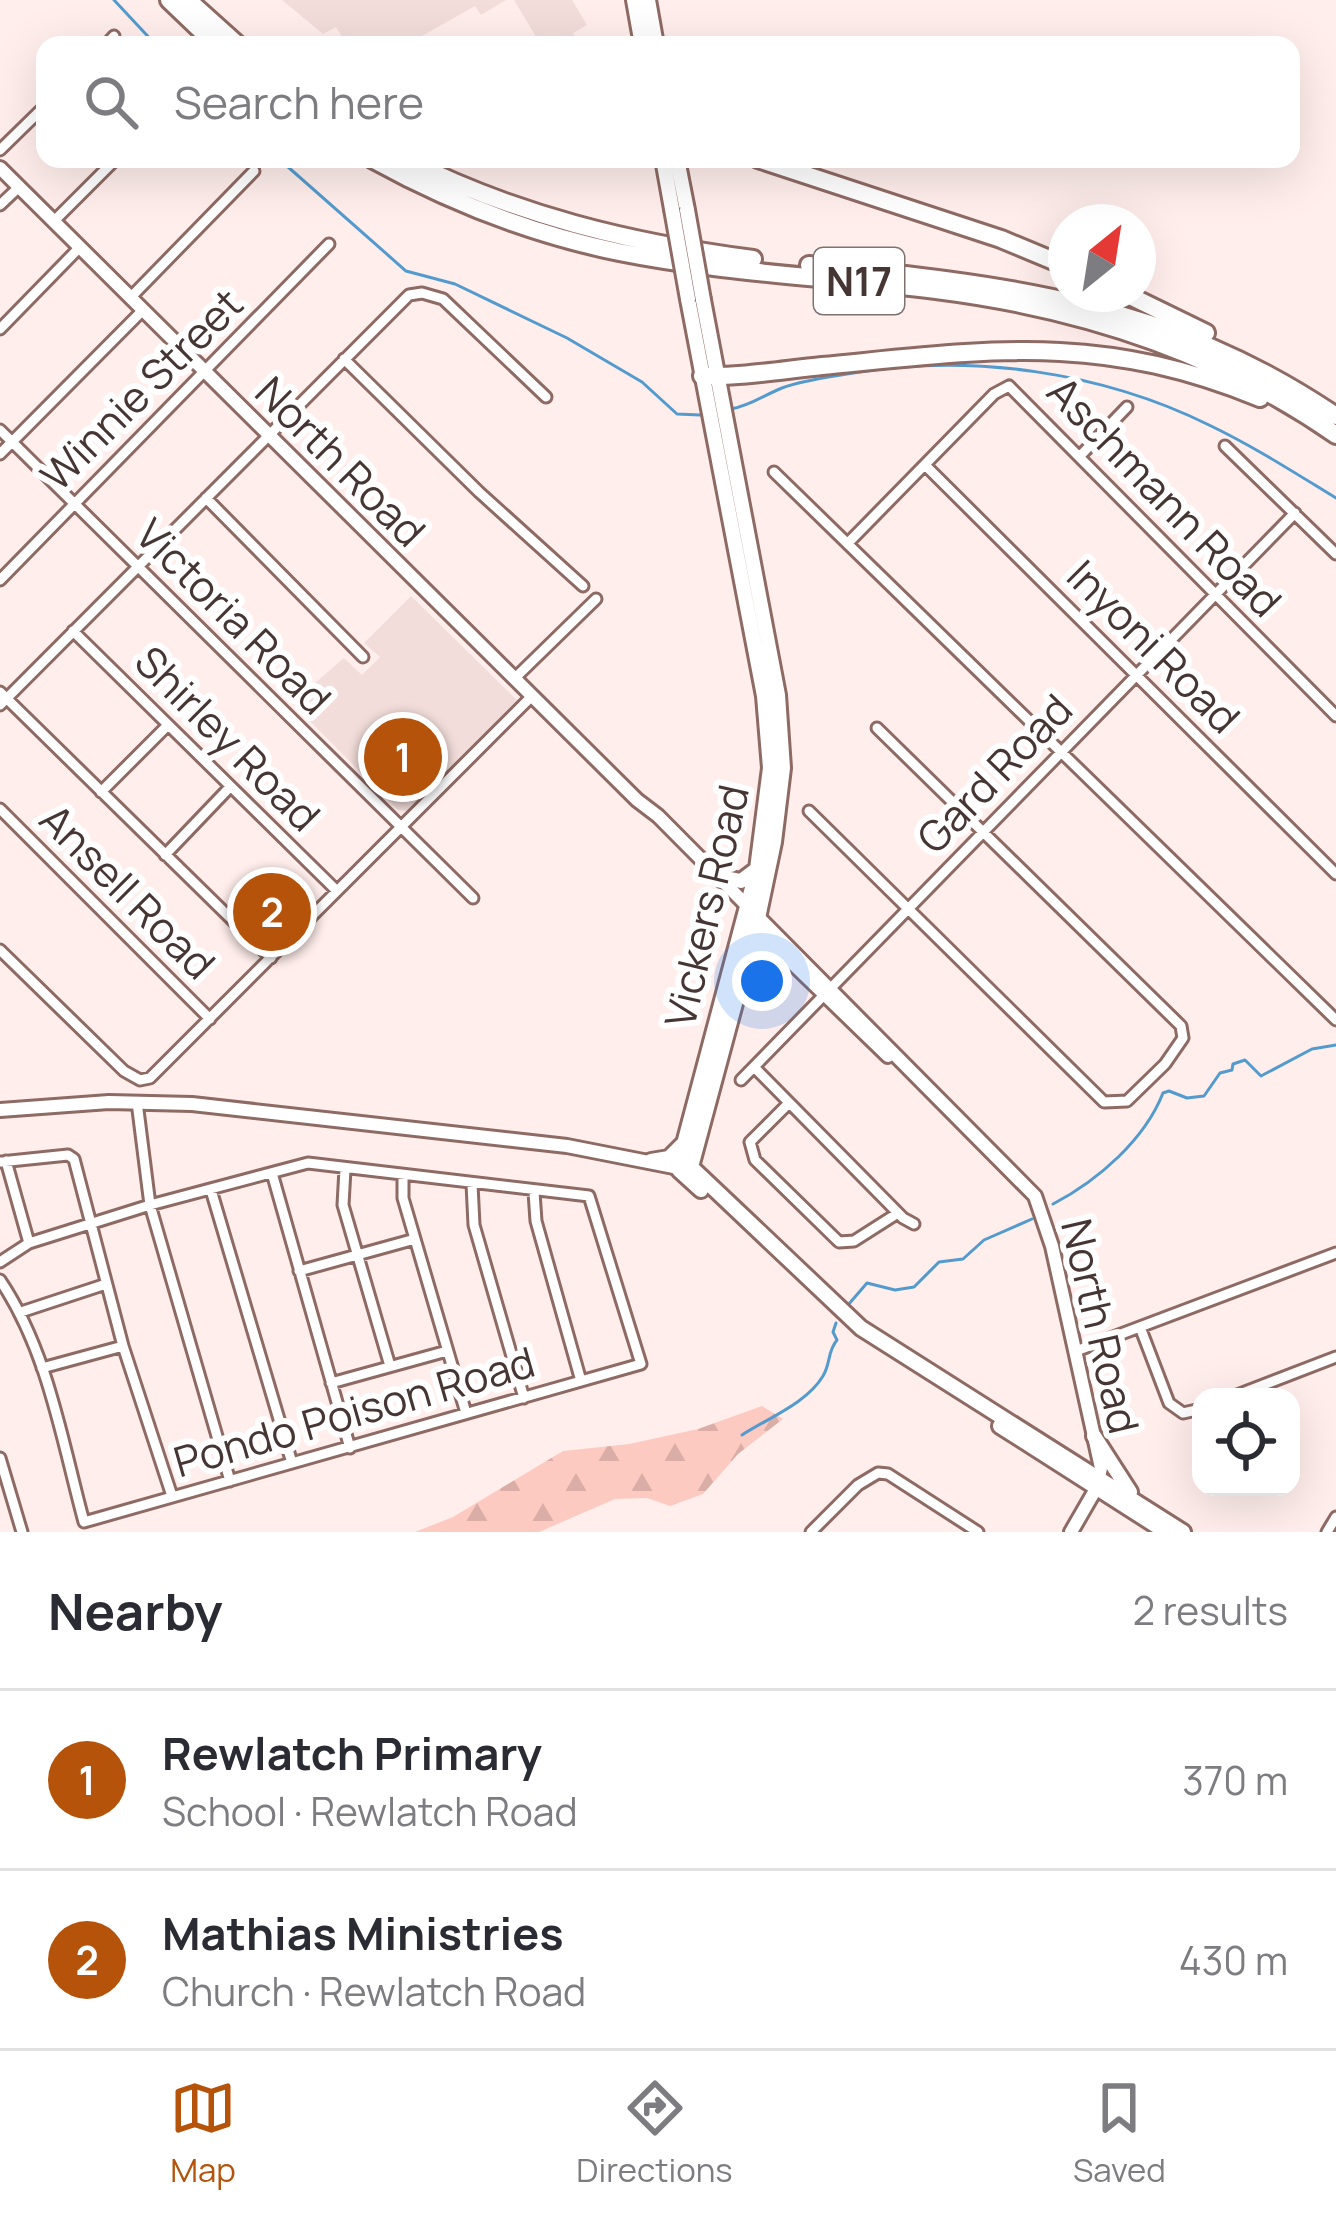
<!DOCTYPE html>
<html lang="en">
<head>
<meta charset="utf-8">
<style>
  body { margin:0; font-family:Manrope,sans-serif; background:#f2f2f3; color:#2b2b33 }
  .controls { position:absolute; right:36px; bottom:36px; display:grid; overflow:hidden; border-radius:24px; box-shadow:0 12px 48px #0002 }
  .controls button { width:108px; height:108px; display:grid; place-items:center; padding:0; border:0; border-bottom:3px solid #e1e1e2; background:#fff; color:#2b2b33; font:60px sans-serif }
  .compass { position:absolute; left:1048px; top:204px; width:108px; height:108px; border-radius:50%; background:#fff; box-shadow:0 12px 48px #0002; rotate:30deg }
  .you { position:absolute; left:762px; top:981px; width:42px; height:42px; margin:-30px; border:9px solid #fff; border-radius:50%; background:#1a73e8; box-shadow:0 0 0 18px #1a73e833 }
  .badge { display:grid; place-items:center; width:78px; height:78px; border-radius:50%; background:#b45309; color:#fff; font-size:39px; font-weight:700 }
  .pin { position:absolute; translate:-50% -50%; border:6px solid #fff; box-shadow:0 3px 12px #0006 }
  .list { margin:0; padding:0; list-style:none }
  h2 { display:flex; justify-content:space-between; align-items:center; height:156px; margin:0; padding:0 48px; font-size:51px }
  h2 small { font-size:39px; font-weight:400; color:#7c7c81 }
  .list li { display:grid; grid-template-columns:78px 1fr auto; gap:36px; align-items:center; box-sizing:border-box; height:180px; padding:0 48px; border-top:3px solid #e1e1e2 }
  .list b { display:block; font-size:45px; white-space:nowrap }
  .list p { margin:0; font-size:39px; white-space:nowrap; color:#7c7c81 }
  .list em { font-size:39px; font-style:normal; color:#7c7c81 }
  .icon { flex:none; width:66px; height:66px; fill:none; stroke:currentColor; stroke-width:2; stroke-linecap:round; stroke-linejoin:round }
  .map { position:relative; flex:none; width:1336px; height:1532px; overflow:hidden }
  .search { position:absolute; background:#fff; box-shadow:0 12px 48px #0002; left:36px; right:36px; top:36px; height:132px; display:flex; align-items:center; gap:30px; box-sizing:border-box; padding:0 42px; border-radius:24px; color:#7c7c81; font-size:45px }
  .sheet { height:516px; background:#fff }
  nav { display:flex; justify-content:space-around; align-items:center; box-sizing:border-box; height:168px; border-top:3px solid #e1e1e2; background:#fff; font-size:33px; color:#7c7c81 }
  nav a { display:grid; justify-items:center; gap:6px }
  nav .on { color:#b45309 }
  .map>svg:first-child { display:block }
</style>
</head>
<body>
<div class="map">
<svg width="1336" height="1532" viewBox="0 0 1336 1532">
  <defs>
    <pattern id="forest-firs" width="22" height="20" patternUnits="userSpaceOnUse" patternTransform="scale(3)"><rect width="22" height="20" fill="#fdcac1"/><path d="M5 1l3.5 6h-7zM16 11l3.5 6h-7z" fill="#daaea6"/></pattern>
  </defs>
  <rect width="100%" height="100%" fill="#ffeeeb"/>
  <path fill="#f2ddda" d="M 282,0 L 506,0 L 481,15 L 475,6 L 406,45 L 401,41 L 395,45 L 347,45 L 336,27 L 323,34 Z
    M 514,0 L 572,0 L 587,25 L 573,33 L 576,40 L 567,45 L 559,40 L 551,45 L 544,39 L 539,42 Z
    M 411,596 L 517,700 L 408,811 L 398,810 L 292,703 L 344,658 L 362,675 L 380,657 L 364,643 Z"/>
  <path fill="url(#forest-firs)" d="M 762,1406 L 783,1419 L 738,1454 L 703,1494 L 670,1506 L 647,1498 L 615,1499 L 539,1532 L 415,1532 L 453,1517 L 563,1451 L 629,1444 L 698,1429 Z"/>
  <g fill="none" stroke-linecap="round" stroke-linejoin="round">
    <path stroke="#539bce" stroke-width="3" d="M 114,0 L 156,45
      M 279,159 L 406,271 L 455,284 L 567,338 L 642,382 L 677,414 L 700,415
      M 731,409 C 750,406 764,395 782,388 C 803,380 830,377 853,373 C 971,353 1102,372 1209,425 C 1253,446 1295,473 1336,498
      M 1053,1204 C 1099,1180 1145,1139 1163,1093 L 1169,1091 L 1187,1098 L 1204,1096 L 1220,1073 L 1232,1070 L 1233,1064 L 1245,1060 L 1261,1076 L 1312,1049 L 1336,1045
      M 848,1305 L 867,1283 L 895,1290 L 914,1287 L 939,1262 L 963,1259 L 984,1240 L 1032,1219
      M 742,1435 C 768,1418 807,1403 823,1376 C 831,1363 827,1352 837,1340 L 833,1332 L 836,1323"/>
    <g stroke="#8e6a64" stroke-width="15">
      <path id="minor" d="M 106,45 L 114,36
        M 0,150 L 45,106
        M 0,205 L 19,187
        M 55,220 L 116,159
        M 131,297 L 254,171
        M 0,329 L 80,247
        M 344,359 L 479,492 L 583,586
        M 0,430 L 473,898
        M 1225,446 L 1336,554
        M 0,454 L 143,310
        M 1080,456 L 1127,407
        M 925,465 L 1336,874
        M 774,472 L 1336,1020
        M 206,498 L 363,657
        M 848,543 L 994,394 L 1009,386 L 1336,716
        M 0,580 L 329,244
        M 73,631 L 337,891
        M 515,678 L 596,599
        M 0,692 L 271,958
        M 0,705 L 409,295 L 422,293 L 443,299 L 546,397
        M 101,792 L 168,725
        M 0,809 L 210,1019
        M 809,811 L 1104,1102 L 1127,1101 L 1165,1064 L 1183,1038 L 1181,1026 L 877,728
        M 165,855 L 230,787
        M 0,950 L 124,1071 L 140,1080 L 150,1078 L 532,696
        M 754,1067 L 903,1218 L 914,1224
        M 741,1080 L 1295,513
        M 137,1102 L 150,1205 L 230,1481
        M 789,1103 L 750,1142 L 755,1160 L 839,1242 L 854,1241 L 898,1213
        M 6,1161 L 29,1243
        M 0,1162 L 68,1155 L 74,1159 L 123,1346 L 172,1496
        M 345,1169 L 343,1205 L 390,1366
        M 272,1173 L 350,1448
        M 403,1175 L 403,1198 L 466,1413
        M 472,1184 L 474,1225 L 524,1398
        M 211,1190 L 292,1463
        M 534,1192 L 536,1221 L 581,1381
        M 0,1262 L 29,1243 L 150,1205 L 308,1163 L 589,1196 L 641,1364 L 84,1522 C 62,1441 48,1351 0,1280
        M 299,1271 L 415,1239
        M 21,1312 L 106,1284
        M 1140,1327 L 1169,1403 L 1183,1413 L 1201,1409
        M 1076,1351 L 1336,1253
        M 42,1368 L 123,1346
        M 331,1383 L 447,1351
        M 1232,1397 L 1336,1357
        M 0,1458 L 22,1532
        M 811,1532 L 858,1485 L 878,1473 L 888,1474 L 978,1532
        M 1327,1532 L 1336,1517"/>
    </g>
    <g stroke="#8e6a64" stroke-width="18">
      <path id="tertiary" d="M 0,168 L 637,800 L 658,816 L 1035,1196 L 1052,1246 L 1101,1468 L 1097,1487 L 1071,1532
        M 756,928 L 888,1056
        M 0,1110 L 109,1102 L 192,1104 L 567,1146 L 684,1169"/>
    </g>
    <g stroke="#8e6a64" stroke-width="20">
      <path id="secondary" d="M 634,0 L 642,45
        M 648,0 L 656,45
        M 663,159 L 672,209
        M 677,159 L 687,210
        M 688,299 L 764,696 L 770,768 L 757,869 L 681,1155 L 679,1170 L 701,1190
        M 703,300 L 778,695 L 783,768 L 774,842 L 758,918 L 691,1167 L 861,1328 L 1183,1532
        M 715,876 L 741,881 L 757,869
        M 749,955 L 762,946 L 777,949
        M 651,1161 L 669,1158 L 682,1145
        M 1000,1426 L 1166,1532
        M 1094,1436 L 1130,1492"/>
    </g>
    <g stroke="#8e6a64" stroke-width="22">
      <path id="motorway" d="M 169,0 L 216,45
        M 188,0 L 238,45
        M 372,159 C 450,202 531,234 619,252 C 723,273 831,277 936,290 C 1079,308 1217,352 1336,435
        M 405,159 C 515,215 631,243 753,259
        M 758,159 L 1001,239 L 1066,266
        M 809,265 C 1005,284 1168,302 1336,416
        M 1126,294 L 1206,333
        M 702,376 C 743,377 782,370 822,366 C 990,350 1098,332 1260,398"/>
    </g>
    <use href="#minor" stroke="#fff" stroke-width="9"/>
    <use href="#tertiary" stroke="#fff" stroke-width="12"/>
    <use href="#secondary" stroke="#fff" stroke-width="14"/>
    <use href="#motorway" stroke="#fff" stroke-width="16"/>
    <g stroke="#8e6a64" stroke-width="20" stroke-linecap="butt">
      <path id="secondary-bridge" d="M 672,209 L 688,299
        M 687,210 L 703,300"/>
    </g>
    <use href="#secondary-bridge" stroke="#fff" stroke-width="14"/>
  </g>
  <g text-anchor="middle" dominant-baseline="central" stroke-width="12" stroke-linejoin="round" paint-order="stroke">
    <rect fill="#fff" stroke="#7e7270" stroke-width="3" x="814" y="248" width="90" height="66" rx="9"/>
    <g font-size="39" font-weight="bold" fill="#463633">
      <text x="859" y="281">N17</text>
    </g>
    <g font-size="42" fill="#463633" stroke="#fff">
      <text transform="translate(141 389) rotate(-45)">Winnie Street</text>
      <text transform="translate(341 461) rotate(45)">North Road</text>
      <text transform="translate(1165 496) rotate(46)">Aschmann Road</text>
      <text transform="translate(234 616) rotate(45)">Victoria Road</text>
      <text transform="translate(1154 646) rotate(45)">Inyoni Road</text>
      <text transform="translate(228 738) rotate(45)">Shirley Road</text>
      <text transform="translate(994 773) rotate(-46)">Gard Road</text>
      <text transform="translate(128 891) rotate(45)">Ansell Road</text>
      <text transform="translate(706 906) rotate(-77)">Vickers Road</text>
      <text transform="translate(1101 1326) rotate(77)">North Road</text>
      <text transform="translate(354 1411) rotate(-16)">Pondo Poison Road</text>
    </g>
  </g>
</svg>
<div class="controls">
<button><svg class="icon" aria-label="locate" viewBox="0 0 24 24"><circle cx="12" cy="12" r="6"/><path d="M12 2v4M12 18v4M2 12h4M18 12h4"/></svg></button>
</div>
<svg class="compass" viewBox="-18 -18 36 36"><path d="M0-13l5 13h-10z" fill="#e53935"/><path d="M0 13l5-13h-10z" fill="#7c7c81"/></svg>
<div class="you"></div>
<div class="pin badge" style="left:403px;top:757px">1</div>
<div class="pin badge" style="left:272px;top:912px">2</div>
<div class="search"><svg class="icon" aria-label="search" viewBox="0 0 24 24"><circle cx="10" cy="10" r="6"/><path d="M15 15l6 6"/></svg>Search here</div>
</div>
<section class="sheet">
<h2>Nearby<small>2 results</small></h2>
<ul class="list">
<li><span class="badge">1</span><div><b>Rewlatch Primary</b><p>School · Rewlatch Road</p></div><em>370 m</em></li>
<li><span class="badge">2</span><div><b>Mathias Ministries</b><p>Church · Rewlatch Road</p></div><em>430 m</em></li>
</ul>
</section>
<nav>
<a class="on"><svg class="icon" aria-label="map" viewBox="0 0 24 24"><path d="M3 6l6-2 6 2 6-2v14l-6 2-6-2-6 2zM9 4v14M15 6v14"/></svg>Map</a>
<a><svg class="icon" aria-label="directions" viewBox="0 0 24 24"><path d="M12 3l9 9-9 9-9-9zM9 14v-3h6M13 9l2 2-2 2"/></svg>Directions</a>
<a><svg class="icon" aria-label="saved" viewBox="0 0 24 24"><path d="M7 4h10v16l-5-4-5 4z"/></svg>Saved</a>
</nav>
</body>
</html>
